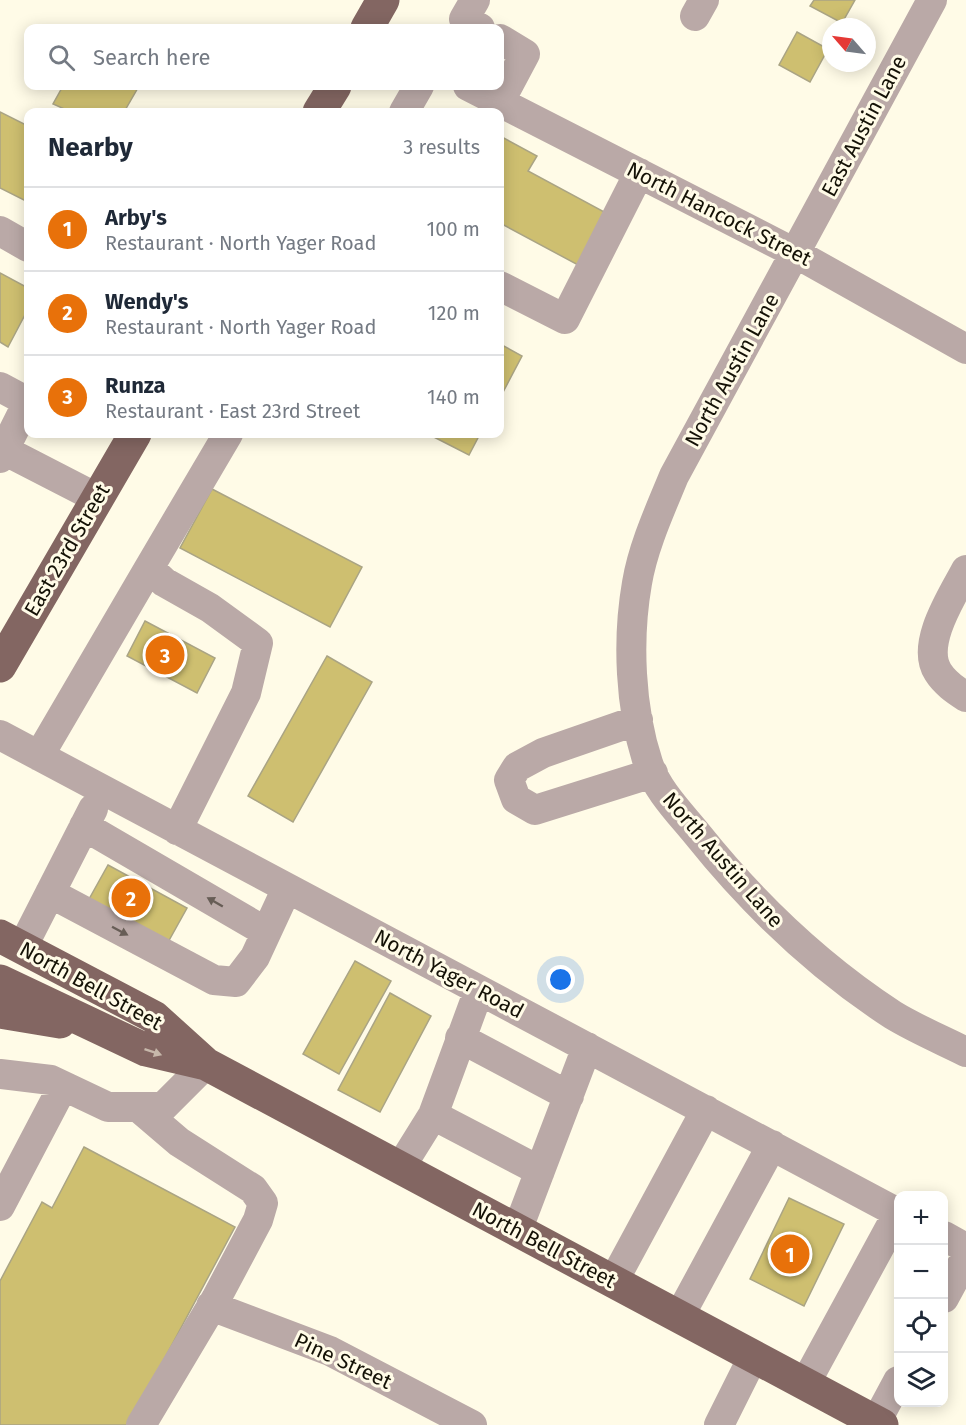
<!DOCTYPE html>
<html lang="en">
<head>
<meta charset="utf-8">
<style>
  body { margin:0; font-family:"Fira Sans",sans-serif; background:#f6f6f7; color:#1f2937 }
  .controls { position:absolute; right:18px; bottom:18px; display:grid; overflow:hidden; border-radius:12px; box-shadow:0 3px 15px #0003 }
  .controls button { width:54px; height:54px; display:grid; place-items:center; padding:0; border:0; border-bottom:2px solid #e0e1e3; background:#fff; color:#1f2937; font:30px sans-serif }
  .compass { position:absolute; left:822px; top:18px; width:54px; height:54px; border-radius:50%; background:#fff; box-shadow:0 3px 15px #0003; rotate:298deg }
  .you { position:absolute; left:561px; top:980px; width:21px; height:21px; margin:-15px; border:4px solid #fff; border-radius:50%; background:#1a73e8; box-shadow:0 0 0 9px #1a73e833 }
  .badge { display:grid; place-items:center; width:39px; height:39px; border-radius:50%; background:#b45309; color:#fff; font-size:20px; font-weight:700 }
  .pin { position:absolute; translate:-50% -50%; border:3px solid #fff; box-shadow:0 2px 6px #0006 }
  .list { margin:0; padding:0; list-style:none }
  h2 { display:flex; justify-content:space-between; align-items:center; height:78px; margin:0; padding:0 24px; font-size:26px }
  h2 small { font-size:20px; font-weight:400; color:#747a83 }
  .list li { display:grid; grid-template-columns:39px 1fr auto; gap:18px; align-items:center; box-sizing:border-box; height:84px; padding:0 24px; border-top:2px solid #e0e1e3 }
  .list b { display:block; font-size:22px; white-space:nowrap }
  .list p { margin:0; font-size:20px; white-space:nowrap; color:#747a83 }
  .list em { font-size:20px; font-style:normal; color:#747a83 }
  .icon { flex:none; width:33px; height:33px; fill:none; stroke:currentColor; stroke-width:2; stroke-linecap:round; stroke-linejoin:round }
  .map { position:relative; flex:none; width:966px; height:1425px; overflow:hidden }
  .search { position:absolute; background:#fff; box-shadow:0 3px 15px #0003; left:24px; top:24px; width:480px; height:66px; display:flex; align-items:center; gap:15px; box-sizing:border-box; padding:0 21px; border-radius:12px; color:#747a83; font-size:22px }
  .panel { position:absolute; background:#fff; box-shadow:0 3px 15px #0003; left:24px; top:108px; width:480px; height:330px; border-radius:12px }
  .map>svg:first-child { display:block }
</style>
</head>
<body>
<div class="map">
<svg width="966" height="1425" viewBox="0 0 966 1425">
  <rect width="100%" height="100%" fill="#fffbe7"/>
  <path fill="#cebf70" stroke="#aaa484" stroke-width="1.5" d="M 814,0 L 855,0 L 842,23 L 810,6 Z
    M 797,32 L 828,49 L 810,82 L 779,65 Z
    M 63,86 L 139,86 L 124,112 L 71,112 L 53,104 Z
    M 0,112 L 28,126 L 28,202 L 0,188 Z
    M 500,136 L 537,156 L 528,171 L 608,214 L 580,266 L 500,223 Z
    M 0,273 L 28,288 L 28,309 L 8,347 L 0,342 Z
    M 500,344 L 522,356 L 500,398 Z
    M 428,434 L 480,434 L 469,455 Z
    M 212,489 L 362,567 L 330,627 L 180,548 Z
    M 145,621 L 215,658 L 197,693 L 127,656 Z
    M 327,656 L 372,682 L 293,822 L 248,796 Z
    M 108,865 L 187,908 L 167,944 L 88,901 Z
    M 355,961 L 391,981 L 339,1074 L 303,1054 Z
    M 390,993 L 431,1016 L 380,1112 L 338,1090 Z
    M 84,1147 L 235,1227 L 129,1425 L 0,1425 L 0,1281 L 42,1202 L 52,1208 Z
    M 789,1198 L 844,1224 L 804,1306 L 750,1279 Z"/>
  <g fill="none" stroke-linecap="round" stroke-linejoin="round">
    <path stroke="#baa9a7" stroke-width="30" d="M 475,0 L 464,19 L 480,28
      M 932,0 L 674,476 C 660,510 643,547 637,583 C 627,640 630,708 648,763 C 657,790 679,812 697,834 C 753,904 818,966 893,1015 C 916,1029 942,1040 966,1052
      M 695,16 L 704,0
      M 500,39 L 525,54 L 500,101
      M 468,86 L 795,253 L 966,349
      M 404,112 L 419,86
      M 0,231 L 28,247
      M 500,286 L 565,319 L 639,173
      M 0,387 L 28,402
      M 0,448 L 97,498
      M 0,458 L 28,402
      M 149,568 L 228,434
      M 966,570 C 953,595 920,644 938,672 C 945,683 955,690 966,697
      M 638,720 L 543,753 L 517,767 L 509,780 L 516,799 L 535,810 L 653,773
      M 0,735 L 898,1213
      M 39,756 L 149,568 L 164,582 L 210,608 L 258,643 L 246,693 L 177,830
      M 84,826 L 266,932
      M 50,893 L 214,980 L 236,982 L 255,957 L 287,888
      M 22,948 L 93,809
      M 460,1038 L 569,1096
      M 0,1074 L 51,1080 L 108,1107 L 163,1107 L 206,1064
      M 138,1107 L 179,1142 L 253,1189 L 263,1203 L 258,1220 L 216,1299 L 141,1425
      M 433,1115 L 479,990
      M 400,1168 L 433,1115 L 540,1171
      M 0,1206 L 63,1086
      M 517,1231 L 587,1047
      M 944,1236 L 966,1248
      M 613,1282 L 706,1110
      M 944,1298 L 966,1257
      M 211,1306 L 330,1351 L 472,1425
      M 679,1317 L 772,1145
      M 805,1384 L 898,1213
      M 876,1422 L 898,1381
      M 719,1425 L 753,1357"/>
    <path stroke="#836662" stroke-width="33" d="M 367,28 L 383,0
      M 319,112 L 335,86
      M 0,666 L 135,434
      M 0,936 L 154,1017 L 206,1064 L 882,1425
      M 0,981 L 146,1050 L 206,1064
      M 0,1012 L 60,1022"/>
  </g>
  <defs><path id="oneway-solid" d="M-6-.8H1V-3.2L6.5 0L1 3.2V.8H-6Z" transform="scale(1.5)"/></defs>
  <g fill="#675d56">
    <use href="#oneway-solid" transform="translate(215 902) rotate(-150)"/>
    <use href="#oneway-solid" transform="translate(120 931) rotate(28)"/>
  </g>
  <use fill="#c7b8ab" href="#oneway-solid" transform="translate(153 1052) rotate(19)"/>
  <g text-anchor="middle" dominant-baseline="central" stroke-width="6" stroke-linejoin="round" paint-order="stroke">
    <g font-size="21" fill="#141106" stroke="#fffbe7">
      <text transform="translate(864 126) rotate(-62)">East Austin Lane</text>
      <text transform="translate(719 214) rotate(27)">North Hancock Street</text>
      <text transform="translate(732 370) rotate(-61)">North Austin Lane</text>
      <text transform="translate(67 550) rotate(-60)">East 23rd Street</text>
      <text transform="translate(723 860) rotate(49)">North Austin Lane</text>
      <text transform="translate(449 974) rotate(28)">North Yager Road</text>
      <text transform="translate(91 986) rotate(29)">North Bell Street</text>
      <text transform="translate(544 1245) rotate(28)">North Bell Street</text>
      <text transform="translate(343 1361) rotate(25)">Pine Street</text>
    </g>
  </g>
</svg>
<div class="controls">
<button>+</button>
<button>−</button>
<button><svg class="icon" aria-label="locate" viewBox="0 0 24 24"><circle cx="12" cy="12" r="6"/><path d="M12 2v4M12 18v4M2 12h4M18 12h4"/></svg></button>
<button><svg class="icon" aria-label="layers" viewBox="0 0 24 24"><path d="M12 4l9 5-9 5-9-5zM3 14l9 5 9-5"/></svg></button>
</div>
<svg class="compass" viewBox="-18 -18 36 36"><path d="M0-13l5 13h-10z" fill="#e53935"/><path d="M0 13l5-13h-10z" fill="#747a83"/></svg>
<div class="you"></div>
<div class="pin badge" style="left:790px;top:1254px;background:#e8710a">1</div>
<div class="pin badge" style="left:131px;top:898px;background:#e8710a">2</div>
<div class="pin badge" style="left:165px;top:655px;background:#e8710a">3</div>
<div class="search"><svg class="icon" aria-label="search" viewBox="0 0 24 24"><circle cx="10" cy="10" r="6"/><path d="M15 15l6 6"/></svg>Search here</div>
<section class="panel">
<h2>Nearby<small>3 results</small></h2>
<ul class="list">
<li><span class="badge" style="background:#e8710a">1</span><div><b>Arby's</b><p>Restaurant · North Yager Road</p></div><em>100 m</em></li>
<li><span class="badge" style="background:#e8710a">2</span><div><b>Wendy's</b><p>Restaurant · North Yager Road</p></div><em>120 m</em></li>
<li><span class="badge" style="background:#e8710a">3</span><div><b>Runza</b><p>Restaurant · East 23rd Street</p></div><em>140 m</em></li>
</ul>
</section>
</div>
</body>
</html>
